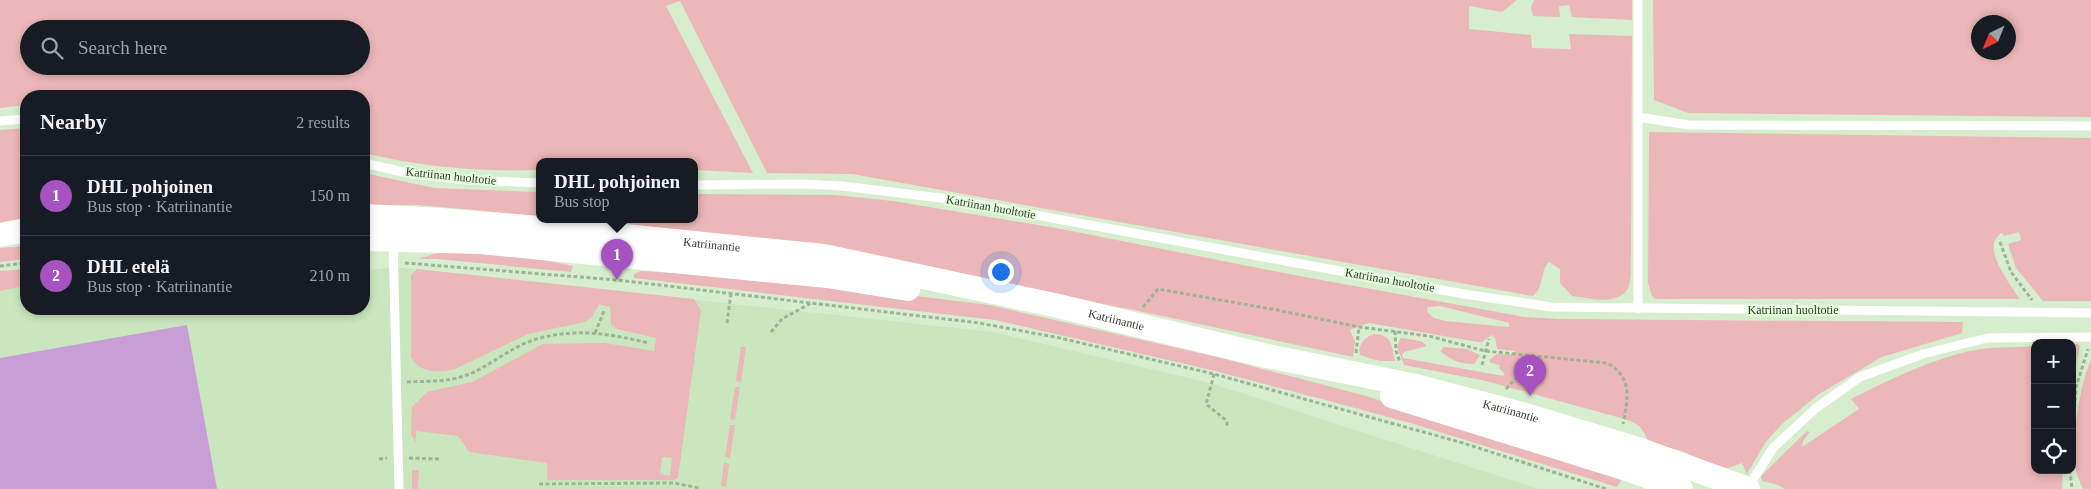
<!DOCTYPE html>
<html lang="en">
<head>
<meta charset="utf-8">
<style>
  body { margin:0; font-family:"Times New Roman",serif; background:#242831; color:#f1f3f6 }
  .controls { position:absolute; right:15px; bottom:15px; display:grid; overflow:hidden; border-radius:10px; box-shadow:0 2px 8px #0003 }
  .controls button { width:45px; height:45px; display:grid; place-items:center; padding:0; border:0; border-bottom:1px solid #363941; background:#171b24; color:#f1f3f6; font:25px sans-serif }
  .compass { position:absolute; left:1971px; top:15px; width:45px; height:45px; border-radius:50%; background:#171b24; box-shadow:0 2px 8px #0003; rotate:223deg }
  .you { position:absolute; left:1000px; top:271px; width:18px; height:18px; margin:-12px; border:4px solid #fff; border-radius:50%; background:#1a73e8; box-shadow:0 0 0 8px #1a73e833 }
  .badge { display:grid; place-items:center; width:32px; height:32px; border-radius:50%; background:#a652c1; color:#fff; font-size:16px; font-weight:700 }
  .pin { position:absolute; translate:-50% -41px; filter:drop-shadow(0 1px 2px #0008) }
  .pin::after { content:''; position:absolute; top:26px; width:18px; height:15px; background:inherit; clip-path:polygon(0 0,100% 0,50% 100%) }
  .popup { position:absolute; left:536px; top:158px; width:162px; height:65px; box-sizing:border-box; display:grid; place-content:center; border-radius:10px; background:#171b24; filter:drop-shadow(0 1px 4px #0005); font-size:16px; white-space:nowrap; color:#9ea1a6 }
  .popup b { font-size:19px; color:#f1f3f6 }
  .popup::after { content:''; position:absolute; left:50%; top:100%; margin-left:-10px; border:10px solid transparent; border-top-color:#171b24 }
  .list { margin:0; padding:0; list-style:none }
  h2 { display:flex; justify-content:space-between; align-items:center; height:65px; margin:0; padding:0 20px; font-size:21px }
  h2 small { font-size:16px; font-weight:400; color:#9ea1a6 }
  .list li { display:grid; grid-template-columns:32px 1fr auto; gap:15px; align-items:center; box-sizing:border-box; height:80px; padding:0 20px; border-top:1px solid #363941 }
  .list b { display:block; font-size:19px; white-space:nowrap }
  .list p { margin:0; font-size:16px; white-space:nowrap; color:#9ea1a6 }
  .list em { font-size:16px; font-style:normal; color:#9ea1a6 }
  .icon { flex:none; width:28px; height:28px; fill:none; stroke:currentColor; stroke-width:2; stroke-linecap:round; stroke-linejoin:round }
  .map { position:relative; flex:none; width:2091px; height:489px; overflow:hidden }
  .search { position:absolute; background:#171b24; box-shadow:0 2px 8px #0003; left:20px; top:20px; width:350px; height:55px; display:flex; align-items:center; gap:12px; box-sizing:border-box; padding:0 18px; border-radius:28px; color:#9ea1a6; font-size:19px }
  .panel { position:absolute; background:#171b24; box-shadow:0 2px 8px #0003; left:20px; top:90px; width:350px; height:225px; border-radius:20px }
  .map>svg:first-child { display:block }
</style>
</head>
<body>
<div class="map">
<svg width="2091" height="489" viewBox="0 0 2091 489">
  <rect width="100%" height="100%" fill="#d6eecd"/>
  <path fill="#c9e6be" d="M 394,267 L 992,332 L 1210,383 L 1538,489 L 0,489 L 0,291 L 26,286 L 26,309 L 364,309 L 364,271 Z"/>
  <path fill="#ecb7b8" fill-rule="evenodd" d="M 0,0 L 1517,0 L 1502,12 L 1469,6 L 1469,29 L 1531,35 L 1532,48 L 1571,49 L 1569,34 L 1632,36 L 1631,256 C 1630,265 1632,280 1628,288 C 1620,306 1588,298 1572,296 L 1560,283 L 1560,269 L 1549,262 C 1539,272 1545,286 1533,296 L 852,174 L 767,173 L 680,1 L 666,6 L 753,173 L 695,170 L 694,161 L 540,161 L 539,170 C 479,172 422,167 364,153 L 364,96 L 26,96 L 26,105 L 0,108 ZM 29,29 L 361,29 L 361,66 L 29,66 Z
    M 1534,0 L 1632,0 L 1632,20 L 1572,17 L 1569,5 L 1559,6 L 1560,17 L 1533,16 L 1531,7 Z
    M 1653,0 L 2091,0 L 2091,117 L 1688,113 L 1654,100 ZM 1978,22 L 2008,22 L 2008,52 L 1978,52 Z
    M 26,128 L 26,220 L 0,223 L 0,130 Z
    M 1649,132 L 2091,138 L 2091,301 L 2043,301 L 2016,268 L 2008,244 L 2021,240 L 2019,232 L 2004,236 L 2002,233 C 1979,245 2010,284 2020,299 L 1655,299 L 1652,296 L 1648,283 Z
    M 364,173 L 434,188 L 539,192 L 539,216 L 418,205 L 364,205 Z
    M 695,194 L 836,195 L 893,201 L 1056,228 L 1294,275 L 1525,317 L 1561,319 L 1963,322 L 1962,333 L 1882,357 L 1819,394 L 1781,425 L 1765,443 L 1747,474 L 1742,463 L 1728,468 L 1718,467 L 1682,451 L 1651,443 C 1647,440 1647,438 1644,433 C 1639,423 1631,421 1621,418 L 1486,381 L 1404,365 L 1397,347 L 1400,339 L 1402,338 L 1421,341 L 1427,346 L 1404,352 L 1402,355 L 1403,358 L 1503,376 L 1505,374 L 1499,368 L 1500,365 L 1491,363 L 1489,360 L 1497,354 L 1510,355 L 1515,351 L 1497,349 L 1495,338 L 1491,335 L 1482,342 L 1478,342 L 1369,323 L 1350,330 L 1355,342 L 1353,357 L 1134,310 L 822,251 L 693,231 L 571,219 L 694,219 ZM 1440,306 L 1509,323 L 1509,327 L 1445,321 L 1434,318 L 1427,312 L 1428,307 Z
    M 26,246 L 26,259 L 0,262 L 0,248 Z
    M 440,252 L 514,254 L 573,266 L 571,272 L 437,259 L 418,259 Z
    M 26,269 L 26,286 L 0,291 L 0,271 Z
    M 417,269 L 694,299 L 701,310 L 678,478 L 673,480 L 547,480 L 547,463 L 469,452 L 458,436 L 416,431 L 416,442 L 411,435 L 412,407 L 427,392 L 472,382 L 543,344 L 605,343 L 654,351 L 656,338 L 617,329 L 611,324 L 610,307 L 599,304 L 592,317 L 585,322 L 528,334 L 455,369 C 439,373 420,374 411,357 L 411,275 ZM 662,457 L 672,458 L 670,476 L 660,474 Z
    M 641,271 L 708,275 L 877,291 L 989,305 L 1217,357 L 1366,396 L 1622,479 L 1617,487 L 1414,424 L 1318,398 L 1211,370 L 995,320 L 634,278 L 634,274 Z
    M 1374,334 C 1393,335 1391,346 1395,361 L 1379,361 L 1360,355 C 1357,345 1365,337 1374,334 Z
    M 2072,344 L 2078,344 L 2080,346 L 2072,382 Z
    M 2035,346 L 2035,470 L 2063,470 L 2062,489 L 1785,489 L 1778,485 L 1762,481 L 1761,476 L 1807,431 L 1810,432 L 1803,441 L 1802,447 L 1859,409 L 1851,399 C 1891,379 1937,356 1981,349 C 1998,347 2017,348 2035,346 Z
    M 741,347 L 746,347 L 741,382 L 736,381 Z
    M 1444,347 L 1467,349 L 1480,355 L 1474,364 C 1460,364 1451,360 1440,351 Z
    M 2091,360 L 2091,489 L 2083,489 C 2079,481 2076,473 2075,463 C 2072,439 2080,382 2091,360 Z
    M 735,387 L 740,387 L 735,420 L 730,419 Z
    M 730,425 L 735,425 L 730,458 L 725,457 Z
    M 724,462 L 729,464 L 726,487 L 721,486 Z
    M 412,470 L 419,470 L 418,489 L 412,489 Z"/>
  <path fill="#c89ed7" d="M 187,325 L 217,489 L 0,489 L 0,358 Z"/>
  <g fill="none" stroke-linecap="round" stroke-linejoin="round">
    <path stroke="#a0b399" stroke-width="3" stroke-dasharray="4 2.5" stroke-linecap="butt" d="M 2000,242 L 2011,272 L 2032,300
      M 405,263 L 617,280 L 979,323 L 1060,338 L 1214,374 L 1463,443 L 1606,489
      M 0,266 L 26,263
      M 1143,307 L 1158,289 L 1277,310 L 1359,327 L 1429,336 L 1485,351 L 1607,363 C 1633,377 1628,399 1623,424
      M 727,323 L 731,293
      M 1395,331 L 1396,351 L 1400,362
      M 771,332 L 782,319 L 811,303
      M 595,333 L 604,311
      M 1356,353 L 1359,327
      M 1482,365 L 1489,339
      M 1214,374 L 1206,404 L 1227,421 L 1227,427
      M 407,382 C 426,381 447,382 464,376 C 490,367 512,345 540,338 C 581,328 609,334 649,343
      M 1506,389 L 1518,376 L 1519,373 L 1529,368 L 1530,364 L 1528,355
      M 2072,440 L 2076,387 L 2088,349
      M 409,458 L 440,459
      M 379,459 L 387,458
      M 2070,470 L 2072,489
      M 539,484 L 674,483 L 699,488"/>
    <path stroke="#fff" stroke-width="9" d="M 1638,117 L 1689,125 L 2091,126
      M 0,121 L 26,119
      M 364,163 L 412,174 L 467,180 L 540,183
      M 694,185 L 804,184 L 842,186 L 949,199 L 1464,294 L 1552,307 L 2091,313
      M 393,240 L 399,489
      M 1638,309 L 1638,0
      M 1754,478 L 1773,448 L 1816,408 L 1860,377 L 1923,354 L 1987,338 L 2091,337"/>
    <g stroke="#fff" stroke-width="24">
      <path id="s1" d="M 364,216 L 441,220 L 595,233 L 824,256 L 1054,305 L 1267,356 L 1416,386 L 1519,413 L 1638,449 L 1748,489"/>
      <path d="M 0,235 L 26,230"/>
      <path d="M 364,239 L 480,242 L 827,276 L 908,289"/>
      <path d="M 1392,396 L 1630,470 L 1681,489"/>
    </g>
  </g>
  <g text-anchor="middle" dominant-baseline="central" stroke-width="4.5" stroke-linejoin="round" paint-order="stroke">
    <g font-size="12" fill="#333d2f" stroke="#e3fbda">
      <text transform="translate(451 176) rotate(6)">Katriinan huoltotie</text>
      <text transform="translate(991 207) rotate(10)">Katriinan huoltotie</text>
      <text stroke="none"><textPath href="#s1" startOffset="349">Katriinantie</textPath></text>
      <text transform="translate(1390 280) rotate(10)">Katriinan huoltotie</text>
      <text x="1793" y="310">Katriinan huoltotie</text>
      <text stroke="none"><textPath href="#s1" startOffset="761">Katriinantie</textPath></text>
      <text stroke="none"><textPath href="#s1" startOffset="1166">Katriinantie</textPath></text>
    </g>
  </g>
</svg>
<div class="controls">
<button>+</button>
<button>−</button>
<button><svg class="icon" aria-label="locate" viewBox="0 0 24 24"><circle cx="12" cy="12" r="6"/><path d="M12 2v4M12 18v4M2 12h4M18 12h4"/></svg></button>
</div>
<svg class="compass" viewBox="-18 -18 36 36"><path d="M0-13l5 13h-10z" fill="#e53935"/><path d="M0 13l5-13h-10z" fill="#9ea1a6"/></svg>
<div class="you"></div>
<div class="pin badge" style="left:617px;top:280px">1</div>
<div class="popup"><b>DHL pohjoinen</b>Bus stop</div>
<div class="pin badge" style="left:1530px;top:396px">2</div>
<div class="search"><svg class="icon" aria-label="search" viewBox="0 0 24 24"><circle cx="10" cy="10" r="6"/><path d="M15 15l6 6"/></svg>Search here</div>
<section class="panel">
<h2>Nearby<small>2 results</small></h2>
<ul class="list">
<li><span class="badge">1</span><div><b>DHL pohjoinen</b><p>Bus stop · Katriinantie</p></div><em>150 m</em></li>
<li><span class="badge">2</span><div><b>DHL etelä</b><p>Bus stop · Katriinantie</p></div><em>210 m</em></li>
</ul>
</section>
</div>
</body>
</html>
